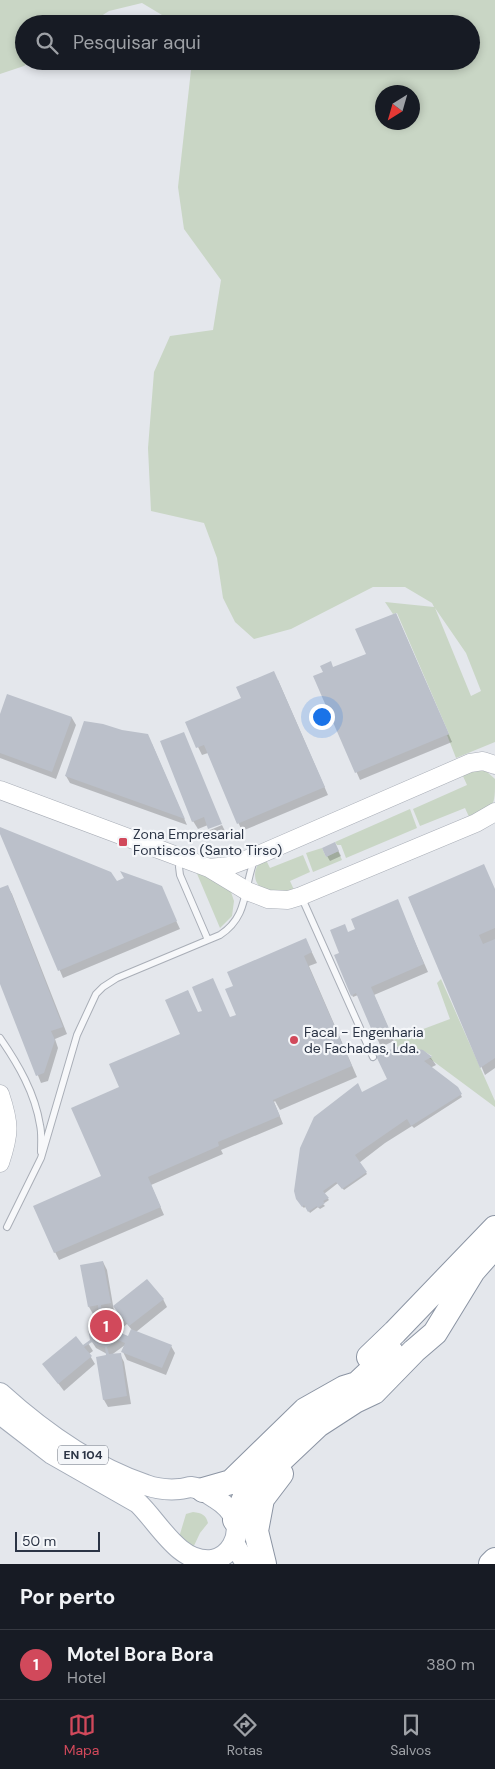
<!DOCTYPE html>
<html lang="pt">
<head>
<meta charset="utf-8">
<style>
  body { margin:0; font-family:"DM Sans",sans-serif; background:#20242c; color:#f1f3f6 }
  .compass { position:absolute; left:375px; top:85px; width:45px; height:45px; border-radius:50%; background:#171b24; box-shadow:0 2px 8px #0003; rotate:217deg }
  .scale { position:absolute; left:15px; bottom:12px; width:85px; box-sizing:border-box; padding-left:5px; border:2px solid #2b3445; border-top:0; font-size:14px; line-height:18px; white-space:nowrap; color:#2b3445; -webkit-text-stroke:4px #f4f6f9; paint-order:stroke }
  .you { position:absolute; left:321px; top:716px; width:18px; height:18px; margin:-12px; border:4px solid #fff; border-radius:50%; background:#1a73e8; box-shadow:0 0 0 8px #1a73e833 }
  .badge { display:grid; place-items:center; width:32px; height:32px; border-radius:50%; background:#d1495b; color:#fff; font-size:16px; font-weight:700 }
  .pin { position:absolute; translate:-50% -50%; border:2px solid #fff; box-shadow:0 1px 5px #0006 }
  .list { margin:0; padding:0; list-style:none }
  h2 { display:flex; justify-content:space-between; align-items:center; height:65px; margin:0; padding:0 20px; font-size:21px }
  h2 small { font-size:16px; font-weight:400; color:#9ea1a6 }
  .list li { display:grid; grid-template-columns:32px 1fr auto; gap:15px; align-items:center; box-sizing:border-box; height:70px; padding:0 20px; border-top:1px solid #363941 }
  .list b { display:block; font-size:19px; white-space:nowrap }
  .list p { margin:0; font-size:16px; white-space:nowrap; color:#9ea1a6 }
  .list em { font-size:16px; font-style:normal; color:#9ea1a6 }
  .icon { flex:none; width:28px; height:28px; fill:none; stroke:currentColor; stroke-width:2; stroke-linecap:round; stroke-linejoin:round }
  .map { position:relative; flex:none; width:495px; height:1564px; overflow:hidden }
  .search { position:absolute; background:#171b24; box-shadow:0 2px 8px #0003; left:15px; right:15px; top:15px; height:55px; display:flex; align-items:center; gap:12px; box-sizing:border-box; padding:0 18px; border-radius:28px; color:#9ea1a6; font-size:19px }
  .sheet { height:135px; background:#171b24 }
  nav { display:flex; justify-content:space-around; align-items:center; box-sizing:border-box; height:70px; border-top:1px solid #363941; background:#171b24; font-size:14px; color:#9ea1a6 }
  nav a { display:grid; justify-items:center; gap:2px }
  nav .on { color:#d1495b }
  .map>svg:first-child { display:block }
</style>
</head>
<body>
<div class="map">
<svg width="495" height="1564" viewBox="0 0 495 1564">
  <rect width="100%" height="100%" fill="#e4e7ec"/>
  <path fill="#c9d6c5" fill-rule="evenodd" d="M 0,0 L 495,0 L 495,742 L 456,758 L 447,735 L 449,734 L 397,613 L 393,614 L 385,602 L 434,607 L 432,603 L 405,587 L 373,587 L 291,629 L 254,639 L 235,622 L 223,598 L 217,558 L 204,523 L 151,511 L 148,448 L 154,372 L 170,336 L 213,330 L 221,280 L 184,229 L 178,187 L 191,70 L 188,61 L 471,61 L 471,24 L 177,24 L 142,3 L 109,11 L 89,24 L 24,24 L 24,61 L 31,61 L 24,66 L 0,74 ZM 382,92 L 412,92 L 412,122 L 382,122 ZM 435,608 L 466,653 L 481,691 L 471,696 Z
    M 479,769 L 486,771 L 495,779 C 495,808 495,805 470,819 L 465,808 L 420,826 L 413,809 L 467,785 L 462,774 Z
    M 410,809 L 417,828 L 346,858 L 341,845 L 337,845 L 335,842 Z
    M 322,848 L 326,857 L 338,851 L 342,860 L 313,872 L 306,853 Z
    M 303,855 L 310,872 L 290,881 L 295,892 C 287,892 272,894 264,890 C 250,882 254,864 265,858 L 270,868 Z
    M 195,869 L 226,885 L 231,892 L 234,901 L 232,916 L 220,928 Z
    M 441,979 L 495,1101 L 495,1107 L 429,1058 L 432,1056 C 420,1048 411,1046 396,1047 L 394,1040 L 450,1019 L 437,983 Z
    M 193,1512 C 202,1513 206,1515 208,1523 L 200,1533 L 192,1550 L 176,1538 L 180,1534 L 186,1514 Z"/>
  <path fill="#0003" fill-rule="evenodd" d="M 396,614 L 452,742 L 360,780 L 315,677 L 368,655 Z
    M 278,680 L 328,795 L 242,831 L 208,753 L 202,755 L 198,747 L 243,699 Z
    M 0,718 L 72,718 L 76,725 L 56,779 L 0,758 Z
    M 183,734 L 208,825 L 198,829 L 193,821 Z
    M 152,744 L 187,825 L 70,783 L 66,776 Z
    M 222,825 L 225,831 L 214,836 L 210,830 Z
    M 0,828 L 116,883 L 163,893 L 180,929 L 63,978 Z
    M 337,848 L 341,856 L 330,861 L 327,856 Z
    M 8,887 L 12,894 L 67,1034 L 55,1039 L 58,1048 L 48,1081 L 41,1083 L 0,981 L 0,890 Z
    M 495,890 L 495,1068 L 485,1075 L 409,898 Z
    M 397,901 L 428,972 L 374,995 L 394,1041 L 381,1047 L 358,995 L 353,997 L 352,995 L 339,955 L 348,933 L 357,930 Z
    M 306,940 L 317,963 L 309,966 L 357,1077 L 280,1110 L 275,1101 L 274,1102 L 283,1124 L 221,1150 L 223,1154 L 151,1185 L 164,1215 L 59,1260 L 55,1252 L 103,1177 L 121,1088 L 181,1034 L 188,991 L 198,1014 L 230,1018 L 239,1023 L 234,986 Z
    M 422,1051 L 431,1058 L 436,1065 L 430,1068 L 457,1088 L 462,1097 L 414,1128 L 412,1126 L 385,1143 L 359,1163 L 367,1174 L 344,1190 L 338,1183 L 324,1194 L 329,1200 L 323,1204 L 325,1206 L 320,1209 L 318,1207 L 310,1213 L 306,1206 L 304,1208 L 302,1206 L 362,1093 L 389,1080 Z
    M 103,1262 L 107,1270 L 114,1311 L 105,1312 L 105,1316 L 115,1319 L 120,1315 L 114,1306 L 163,1299 L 167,1307 L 136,1332 L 171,1346 L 175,1353 L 166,1375 L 127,1360 L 123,1352 L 125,1345 L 110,1356 L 120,1354 L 124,1362 L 131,1404 L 108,1407 L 104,1400 L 107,1354 L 96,1348 L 91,1340 L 100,1313 L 93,1314 L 89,1307 ZM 127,1324 L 132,1330 L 129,1337 L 123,1335 L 121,1329 Z
    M 88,1343 L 93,1351 L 89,1354 L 95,1364 L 64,1391 L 44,1365 Z"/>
  <path fill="#bbc0ca" d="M 396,613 L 449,734 L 355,773 L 313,676 L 323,672 L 320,666 L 331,661 L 333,667 L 366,654 L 355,629 Z
    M 274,671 L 325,787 L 237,824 L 204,745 L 196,748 L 185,722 L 241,698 L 236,687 Z
    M 7,694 L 72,717 L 52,772 L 0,753 L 0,714 Z
    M 84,721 L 103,724 L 122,730 L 148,734 L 185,819 L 65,776 Z
    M 184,732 L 222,824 L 208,829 L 204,817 L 192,822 L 160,741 Z
    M 0,827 L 111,872 L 117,881 L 124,878 L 120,871 L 162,886 L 177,921 L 58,971 L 0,834 Z
    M 335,842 L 339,851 L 326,857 L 322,848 Z
    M 484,864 L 495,889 L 495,928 L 479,935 L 483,944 L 495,939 L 495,1058 L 480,1068 L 408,897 Z
    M 8,885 L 63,1027 L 51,1031 L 55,1040 L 44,1073 L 36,1076 L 0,984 L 0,888 Z
    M 398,899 L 424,964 L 371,987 L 391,1033 L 376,1040 L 356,993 L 351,996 L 334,955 L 339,953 L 330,930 L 345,924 L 348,932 L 355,929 L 351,919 Z
    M 306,938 L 312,952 L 304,956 L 352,1066 L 273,1100 L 280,1116 L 218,1142 L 219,1146 L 148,1177 L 161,1207 L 54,1253 L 33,1206 L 101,1176 L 71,1108 L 119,1087 L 109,1064 L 180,1034 L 165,1000 L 188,990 L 198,1012 L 202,1011 L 192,987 L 213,978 L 230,1017 L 236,1015 L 225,989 L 233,986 L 227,972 Z
    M 406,1046 L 423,1050 L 432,1057 L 424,1061 L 458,1087 L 462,1094 L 411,1126 L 407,1119 L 355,1155 L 367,1172 L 342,1189 L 336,1182 L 323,1191 L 329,1198 L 323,1201 L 325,1203 L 318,1208 L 317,1206 L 308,1212 L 304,1205 L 302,1207 L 296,1199 L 294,1191 L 300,1148 L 314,1117 L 358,1083 L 362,1092 L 387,1079 L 376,1056 L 396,1047 Z
    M 103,1261 L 111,1303 L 101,1305 L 102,1314 L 109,1315 L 115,1318 L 119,1314 L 113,1306 L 147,1279 L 164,1299 L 129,1326 L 122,1317 L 118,1321 L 121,1333 L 128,1336 L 131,1329 L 172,1345 L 162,1368 L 121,1352 L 125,1343 L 118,1340 L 107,1347 L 109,1354 L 121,1353 L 127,1396 L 103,1400 L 96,1357 L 106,1355 L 105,1347 L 96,1345 L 92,1342 L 84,1347 L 92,1356 L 58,1384 L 42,1364 L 76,1336 L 83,1345 L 90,1340 L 88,1328 L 92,1320 L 99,1315 L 98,1305 L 88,1307 L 80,1265 Z"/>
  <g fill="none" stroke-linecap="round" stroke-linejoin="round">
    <g stroke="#a9aeb7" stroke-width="8">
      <path id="lane" d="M 181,858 L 179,867 L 180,875 L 208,940
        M 301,896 L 373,1057
        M 0,1038 C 18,1064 35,1093 40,1125 C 42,1133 41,1143 41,1152
        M 7,1227 L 41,1158 L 77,1035 L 96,994 L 103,987 L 117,978 L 220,935 C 249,916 243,889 254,861"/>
    </g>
    <g stroke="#a9aeb7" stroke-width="19">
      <path id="secondary" d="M 0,790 L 209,868 L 247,891 L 268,899 L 288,900 L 301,896 L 476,823 L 495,812
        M 209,868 L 229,866 L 256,856 L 470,763 L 483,761 L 495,765
        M 0,1094 C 10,1124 10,1133 0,1163"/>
    </g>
    <g stroke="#a3abb8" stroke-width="22">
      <path id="primary" d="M 0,1393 C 42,1431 92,1467 146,1485 C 157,1489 169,1490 180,1489 C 184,1489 188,1487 191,1487 C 200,1488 208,1493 215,1498 C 223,1503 232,1511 235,1520 C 241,1537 230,1557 212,1560 C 179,1564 159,1523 138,1503 L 52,1454 L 0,1414
        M 234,1543 L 246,1564"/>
    </g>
    <g stroke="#8b94a3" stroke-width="26">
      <path id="highway" d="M 369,1357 L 395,1332 L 495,1228
        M 203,1490 L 231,1482 L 305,1410 L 344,1388 L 357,1384 L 391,1352
        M 235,1520 L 247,1492 L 318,1425 L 355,1401 L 374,1392 L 414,1351 L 435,1333 L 473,1271 L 495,1246
        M 264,1564 L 256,1531 L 262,1499 L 281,1474
        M 491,1564 L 495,1560"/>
    </g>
    <use href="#lane" stroke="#f7f8fa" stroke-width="6"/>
    <use href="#secondary" stroke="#fff" stroke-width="18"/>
    <use href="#primary" stroke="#fff" stroke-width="20"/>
    <use href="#highway" stroke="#fff" stroke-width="24"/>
  </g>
  <g fill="#d1495b" stroke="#f4f6f9" stroke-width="2">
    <rect x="118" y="837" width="10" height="10" rx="2.5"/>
    <circle cx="294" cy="1040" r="5"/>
  </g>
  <g text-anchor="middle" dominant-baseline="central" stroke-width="4.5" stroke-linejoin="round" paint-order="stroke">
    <rect fill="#f4f6f9" stroke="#676e7b" stroke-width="1" x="58" y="1445.5" width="50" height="19" rx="4"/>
    <g font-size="12" font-weight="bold" fill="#2b3445">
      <text x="83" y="1455">EN 104</text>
    </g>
    <g font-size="14" fill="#2b3445" stroke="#f4f6f9" text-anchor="start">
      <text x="133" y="834">Zona Empresarial<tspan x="133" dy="16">Fontiscos (Santo Tirso)</tspan></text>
      <text x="304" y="1032">Facal - Engenharia<tspan x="304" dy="16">de Fachadas, Lda.</tspan></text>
    </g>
  </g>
</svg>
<svg class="compass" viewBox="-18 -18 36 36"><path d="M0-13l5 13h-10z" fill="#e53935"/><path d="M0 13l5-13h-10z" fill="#9ea1a6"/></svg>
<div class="scale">50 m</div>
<div class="you"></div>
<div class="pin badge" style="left:106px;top:1326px">1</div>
<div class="search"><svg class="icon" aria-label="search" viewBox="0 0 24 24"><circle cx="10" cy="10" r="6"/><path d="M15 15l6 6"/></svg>Pesquisar aqui</div>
</div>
<section class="sheet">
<h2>Por perto<small></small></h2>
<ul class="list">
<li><span class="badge">1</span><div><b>Motel Bora Bora</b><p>Hotel</p></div><em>380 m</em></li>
</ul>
</section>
<nav>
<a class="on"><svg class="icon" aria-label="map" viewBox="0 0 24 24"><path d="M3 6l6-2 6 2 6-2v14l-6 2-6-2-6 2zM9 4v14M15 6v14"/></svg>Mapa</a>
<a><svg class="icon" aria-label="directions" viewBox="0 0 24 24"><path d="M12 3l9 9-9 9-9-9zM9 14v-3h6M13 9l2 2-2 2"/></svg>Rotas</a>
<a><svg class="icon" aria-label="saved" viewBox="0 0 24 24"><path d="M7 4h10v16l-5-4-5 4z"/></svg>Salvos</a>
</nav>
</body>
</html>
